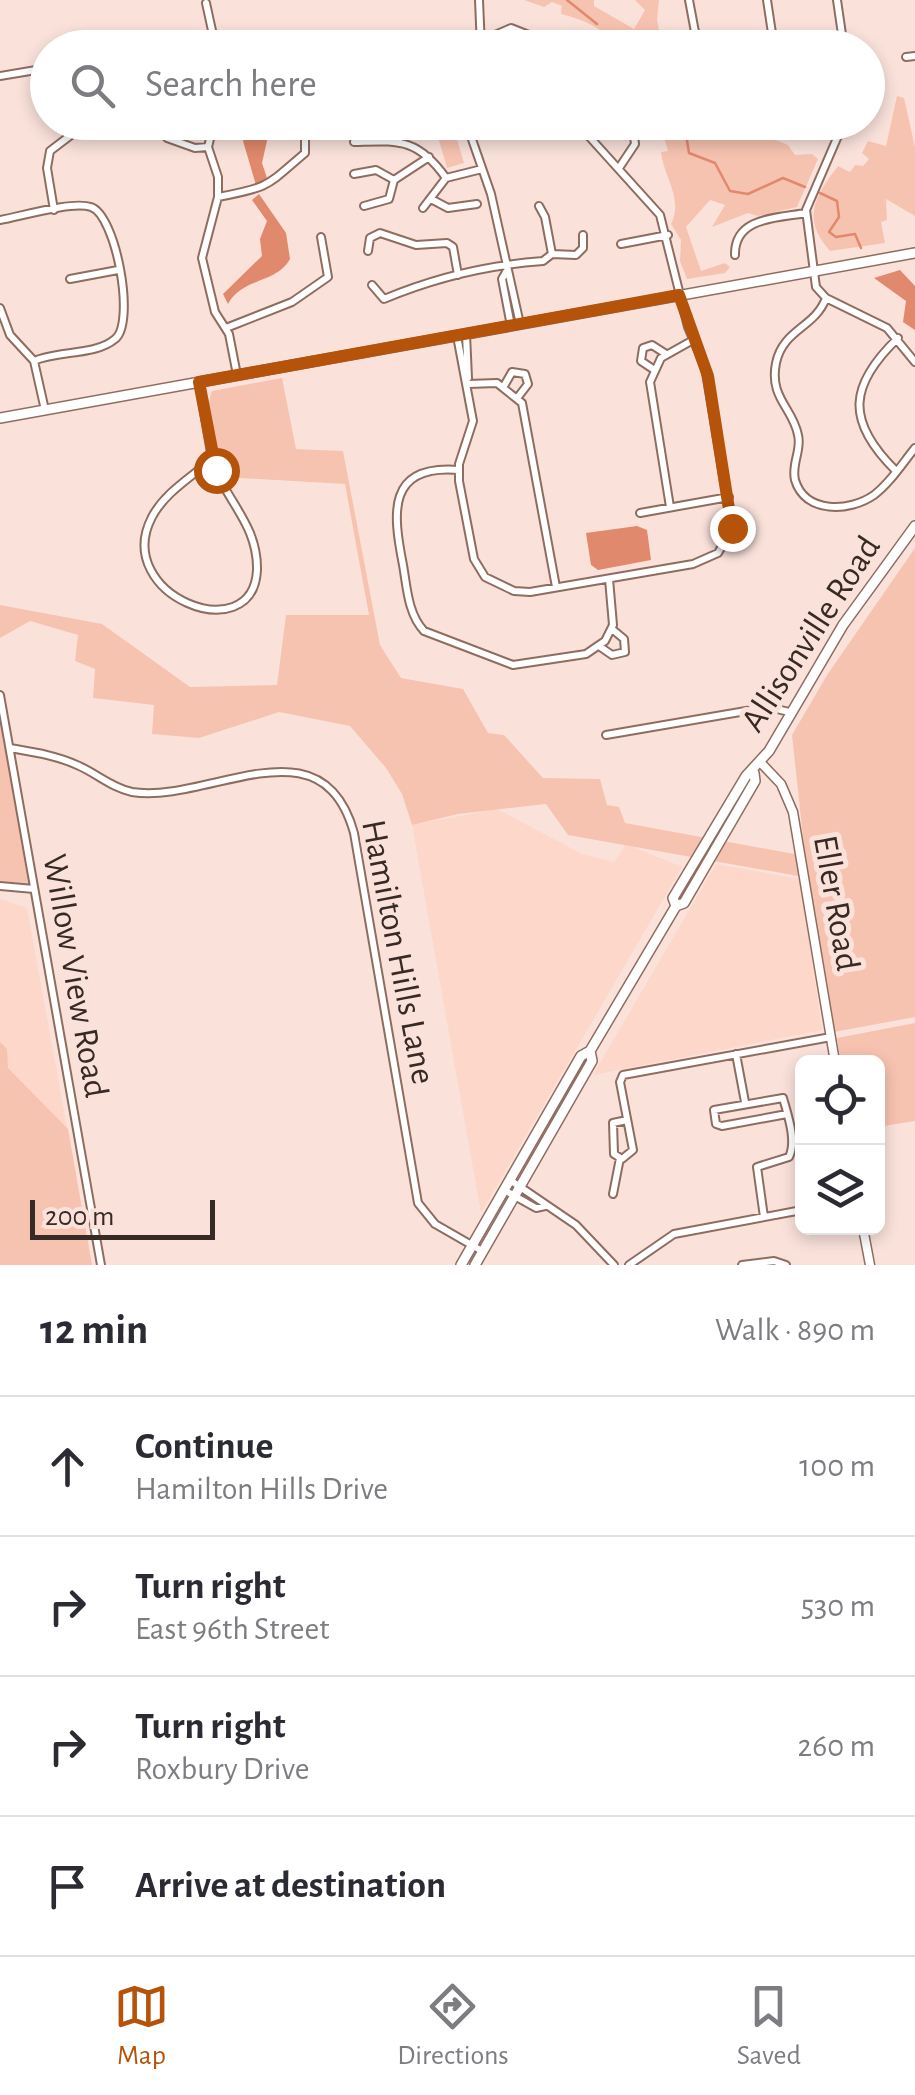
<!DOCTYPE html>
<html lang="en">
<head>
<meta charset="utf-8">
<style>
  body { margin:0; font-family:"Alegreya Sans",sans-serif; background:#f2f2f3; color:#2b2b33 }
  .controls { position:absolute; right:30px; bottom:30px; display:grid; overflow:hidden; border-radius:15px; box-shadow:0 5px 15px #0003 }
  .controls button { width:90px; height:90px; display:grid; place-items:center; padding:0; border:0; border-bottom:2px solid #e1e1e2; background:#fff; color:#2b2b33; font:50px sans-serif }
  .scale { position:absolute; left:30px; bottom:25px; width:185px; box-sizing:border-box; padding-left:10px; border:5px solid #372924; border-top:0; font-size:28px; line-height:35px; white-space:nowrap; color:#372924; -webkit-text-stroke:8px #fae2db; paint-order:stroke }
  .stop { position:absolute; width:30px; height:30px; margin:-22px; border:8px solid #b45309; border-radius:50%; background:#fff }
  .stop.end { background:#b45309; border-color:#fff; box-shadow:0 2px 10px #0008 }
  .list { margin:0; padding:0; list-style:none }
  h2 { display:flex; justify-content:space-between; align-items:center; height:130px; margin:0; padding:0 40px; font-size:42px }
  h2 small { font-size:32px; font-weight:400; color:#7c7c81 }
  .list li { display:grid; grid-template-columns:65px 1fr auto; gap:30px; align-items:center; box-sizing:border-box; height:140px; padding:0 40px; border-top:2px solid #e1e1e2 }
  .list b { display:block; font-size:38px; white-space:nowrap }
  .list p { margin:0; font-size:32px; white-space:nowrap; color:#7c7c81 }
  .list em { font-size:32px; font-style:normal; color:#7c7c81 }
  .icon { flex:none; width:55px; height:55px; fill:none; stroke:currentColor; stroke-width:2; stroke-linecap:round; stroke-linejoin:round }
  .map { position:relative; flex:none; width:915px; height:1265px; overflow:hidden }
  .search { position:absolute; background:#fff; box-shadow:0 5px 15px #0003; left:30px; right:30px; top:30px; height:110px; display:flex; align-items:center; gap:25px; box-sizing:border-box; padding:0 35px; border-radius:55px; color:#7c7c81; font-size:38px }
  .sheet { height:690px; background:#fff }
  nav { display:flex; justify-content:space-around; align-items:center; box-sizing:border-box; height:140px; border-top:2px solid #e1e1e2; background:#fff; font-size:28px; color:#7c7c81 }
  nav a { display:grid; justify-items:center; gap:5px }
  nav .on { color:#b45309 }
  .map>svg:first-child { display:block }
</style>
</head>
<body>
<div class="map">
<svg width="915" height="1265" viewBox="0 0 915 1265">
  <rect width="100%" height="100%" fill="#fae2db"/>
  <path fill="#fcd7ca" d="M 497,809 L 582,854 L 614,862 L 626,844 L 682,867 L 481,1213 L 412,825 Z
    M 716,864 L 800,879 L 822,1030 L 593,1075 Z
    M 0,899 L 27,908 L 92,1265 L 0,1265 Z"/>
  <path fill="#f7c3b1" d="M 524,0 L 594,0 L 594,6 L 634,29 L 645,10 L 635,0 L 659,0 L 657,19 L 662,47 L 618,47 C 602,27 584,20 561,14 L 562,6 L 552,2 L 544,7 Z
    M 897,96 L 904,98 L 915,147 L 915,216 L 886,199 L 887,220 L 881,222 L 885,243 L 830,251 C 801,219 815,196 838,166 L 850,172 L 855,165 L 863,166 L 869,159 L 862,153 L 868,141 L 886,146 Z
    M 434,123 L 452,123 L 464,163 L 447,168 Z
    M 660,123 L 735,123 L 788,145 L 795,155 L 812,154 L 818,159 L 797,207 L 758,216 L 748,213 L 712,227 L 725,205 L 710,200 L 686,227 L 701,271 L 725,263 L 730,267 L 725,273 L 687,279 L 680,261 L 681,240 L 671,224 C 684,199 663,176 661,152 L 668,151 Z
    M 282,378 L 296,449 L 343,451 L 380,645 L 401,678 L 463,689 L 488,733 L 504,735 L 543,778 L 600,779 L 607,805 L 619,807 L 625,823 L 805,856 L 792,735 L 827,675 L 915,548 L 915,1017 L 834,1032 L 809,878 L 568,835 L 546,804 L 458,814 L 412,825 L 402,794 L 386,768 L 350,726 L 279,712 L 199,738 L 152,734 L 154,705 L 93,698 L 95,669 L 75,661 L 78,635 L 30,621 L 0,638 L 0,605 L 102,624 L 190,687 L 277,685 L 286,615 L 369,615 L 345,484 L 239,478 C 215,467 202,415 212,391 Z
    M 0,712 L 29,884 L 0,881 Z
    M 915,1023 L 915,1121 L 878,1127 L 878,1062 L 841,1062 L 837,1038 Z
    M 0,1042 L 7,1049 L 8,1068 L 68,1129 L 92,1265 L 0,1265 Z"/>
  <path fill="#e0896c" d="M 249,123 L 271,123 L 262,163 L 267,178 L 256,185 L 243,141 Z
    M 259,194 L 286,233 L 290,259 C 276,284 243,277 228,304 L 223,294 L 262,256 L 260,239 L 267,221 L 252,200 Z
    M 900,270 L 915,286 L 915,330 L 903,322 L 906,301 L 874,278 Z
    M 637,526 L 647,530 L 651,560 L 598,570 L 591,565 L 586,533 Z"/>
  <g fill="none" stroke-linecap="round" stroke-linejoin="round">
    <path stroke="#e0896c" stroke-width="2.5" d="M 567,0 L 597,24
      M 684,122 L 689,153 L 715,163 L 730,191 L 748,194 L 783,178 L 805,187
      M 820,193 L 837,201 L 839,217 L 829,232 L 836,237 L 855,234 L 861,248"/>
    <g stroke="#8e6d61" stroke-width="10">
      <path id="minor" d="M 479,0 L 481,48
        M 689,0 L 698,48
        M 767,0 L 772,33 L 767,48
        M 837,0 L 844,48
        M 206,3 L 213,35 L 221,48
        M 481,41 L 511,28 L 562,48
        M 770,42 L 784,48
        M 161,44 L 213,37
        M 252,48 L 288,42 L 302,48
        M 367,48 L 376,41 L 399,48
        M 807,48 L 843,42
        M 906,57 L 915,56
        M 0,76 L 48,68
        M 164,122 L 167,138 L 195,148 L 208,147
        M 214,122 L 208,147 L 218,177 L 218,197 L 202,258 L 215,312 L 229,334 L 237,375
        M 393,122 L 400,131 L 399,143
        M 466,122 L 491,194 L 520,324
        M 813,122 L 839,134
        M 844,122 L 806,210 L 816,287 L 826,298 L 887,328 L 915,362
        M 383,138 L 385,122
        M 354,142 C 397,141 417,137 446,178
        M 619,168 L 635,144 L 632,122
        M 354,174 L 376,170 L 394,180
        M 446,178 L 482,169
        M 218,197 C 271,187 266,186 305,153 L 305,122
        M 431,199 L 448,208 L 477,204
        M 364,206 L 389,199 L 394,180 L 429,157
        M 539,206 L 545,217 L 552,254
        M 423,208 L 446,178
        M 54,210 L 47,168 L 50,151 L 88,122
        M 0,220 C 22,216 72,201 91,207 C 116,215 136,323 115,339 C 95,356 58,350 34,361
        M 621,244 L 668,235
        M 368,251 L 370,238 L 380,233 L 416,245 L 447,243 L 453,247 L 458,275
        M 735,255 C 734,217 777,218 806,213
        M 506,272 L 502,279 L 511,326
        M 70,279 L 118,270
        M 372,285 L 384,299 C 434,278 488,265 543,261 L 552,254 L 576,255 L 583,248 L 583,235
        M 826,298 C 815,328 783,329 776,363 C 769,398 793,408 798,435 C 802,450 791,464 795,480 C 805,514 850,512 874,495 C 890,483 902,464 915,448
        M 0,308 L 10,335 L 34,361 L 45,410
        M 226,328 L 292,302 L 328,277 L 321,237
        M 466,334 L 468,378
        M 457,336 L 473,421 L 459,464 L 459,481 L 474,559 L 485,577 L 514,591 L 530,592 L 693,564 L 718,553 L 732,529 L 705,367 L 688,327 L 660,215 L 576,122
        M 653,369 L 641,361 L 643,348 L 652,345 L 666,354
        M 199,382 L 212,459
        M 468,384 L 497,383 L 522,403 L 556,587
        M 504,386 L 512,372 L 525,374 L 528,384 L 518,397
        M 212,459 C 224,500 258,523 257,570 C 253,651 111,595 152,517 C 165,492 192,477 212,459 Z
        M 459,470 C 386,464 393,514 403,565 C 407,588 408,614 424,631 L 513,665 L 586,654 L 605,641 L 613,625 L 609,579
        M 896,471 C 845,421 849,385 898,338
        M 670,507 L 650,382 L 661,358 L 693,340
        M 640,513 L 729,497
        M 599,646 L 612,655 L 625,652 L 624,639 L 612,629
        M 0,695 L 101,1265
        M 606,735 L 769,707 L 789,712
        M 10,748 C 33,752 55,755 77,765 C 96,773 112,788 132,792 C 209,804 322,717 354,833 L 418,1203 L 435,1224 L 482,1251
        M 0,886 L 34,889
        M 736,1054 L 745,1102
        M 627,1120 L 613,1123 L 614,1154 L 622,1159 L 633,1150 L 620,1082 L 623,1075 L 831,1037
        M 510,1180 L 576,1225 L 614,1265
        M 504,1190 L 536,1208 L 545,1206
        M 613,1194 L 620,1158
        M 764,1217 L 757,1167 L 789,1157 C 797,1141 788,1116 783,1098 L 714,1110 L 716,1124 L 722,1126 L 787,1114
        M 629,1265 L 674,1234 L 802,1210
        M 742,1265 L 774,1261 L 786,1265"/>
    </g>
    <g stroke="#8e6d61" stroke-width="11">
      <path id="tertiary" d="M 761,763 L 781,784 L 793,812 L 835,1062
        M 863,1228 L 870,1265"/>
    </g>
    <g stroke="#8e6d61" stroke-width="12">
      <path id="primary" d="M 0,418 L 915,253
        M 676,906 L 673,898 L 746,776 L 769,751 L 843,625 L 915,526
        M 461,1265 L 581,1056 L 590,1051 L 676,906 L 684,903 L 755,781 L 754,773
        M 475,1265 L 592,1061 L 590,1051"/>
    </g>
    <use href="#minor" stroke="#fff" stroke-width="6"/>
    <use href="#tertiary" stroke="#fff" stroke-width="8"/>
    <use href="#primary" stroke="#fff" stroke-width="9"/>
  </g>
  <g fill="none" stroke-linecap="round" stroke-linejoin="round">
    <path stroke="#b45309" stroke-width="12" d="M 216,470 L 199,382 L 679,295 L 708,376 L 732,528"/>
  </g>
  <g text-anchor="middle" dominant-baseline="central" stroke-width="10" stroke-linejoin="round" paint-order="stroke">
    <g font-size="35" fill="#372924" stroke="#fae2db">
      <text transform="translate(811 634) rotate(-57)">Allisonville Road</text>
      <text transform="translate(836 903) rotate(80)">Eller Road</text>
      <text transform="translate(398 952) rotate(79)">Hamilton Hills Lane</text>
      <text transform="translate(75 976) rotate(80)">Willow View Road</text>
    </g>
  </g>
</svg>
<div class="controls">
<button><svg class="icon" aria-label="locate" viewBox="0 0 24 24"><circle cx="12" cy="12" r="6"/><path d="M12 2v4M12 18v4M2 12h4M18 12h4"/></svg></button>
<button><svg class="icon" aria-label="layers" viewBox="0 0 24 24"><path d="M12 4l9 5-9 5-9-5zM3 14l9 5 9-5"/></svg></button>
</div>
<div class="scale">200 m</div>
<div class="stop" style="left:216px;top:470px"></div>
<div class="stop end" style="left:732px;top:528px"></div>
<div class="search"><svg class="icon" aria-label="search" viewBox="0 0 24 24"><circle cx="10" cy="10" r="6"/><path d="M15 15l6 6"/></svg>Search here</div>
</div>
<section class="sheet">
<h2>12 min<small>Walk · 890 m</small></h2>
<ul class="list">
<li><svg class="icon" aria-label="ahead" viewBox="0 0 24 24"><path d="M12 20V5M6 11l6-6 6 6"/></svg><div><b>Continue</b><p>Hamilton Hills Drive</p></div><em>100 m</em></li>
<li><svg class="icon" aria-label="right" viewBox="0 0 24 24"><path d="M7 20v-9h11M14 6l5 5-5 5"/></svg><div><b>Turn right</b><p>East 96th Street</p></div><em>530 m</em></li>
<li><svg class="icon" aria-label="right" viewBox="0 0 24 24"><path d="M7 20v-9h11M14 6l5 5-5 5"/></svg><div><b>Turn right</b><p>Roxbury Drive</p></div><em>260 m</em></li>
<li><svg class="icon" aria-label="arrive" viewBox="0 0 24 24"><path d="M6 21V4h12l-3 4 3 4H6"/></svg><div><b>Arrive at destination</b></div></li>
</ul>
</section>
<nav>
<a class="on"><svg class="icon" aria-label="map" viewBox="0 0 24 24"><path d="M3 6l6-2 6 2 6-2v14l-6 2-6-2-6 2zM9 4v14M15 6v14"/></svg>Map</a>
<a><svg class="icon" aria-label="directions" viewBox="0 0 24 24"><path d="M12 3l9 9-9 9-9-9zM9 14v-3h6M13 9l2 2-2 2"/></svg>Directions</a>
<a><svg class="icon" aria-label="saved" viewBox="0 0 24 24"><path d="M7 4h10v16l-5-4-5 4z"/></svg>Saved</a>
</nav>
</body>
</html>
